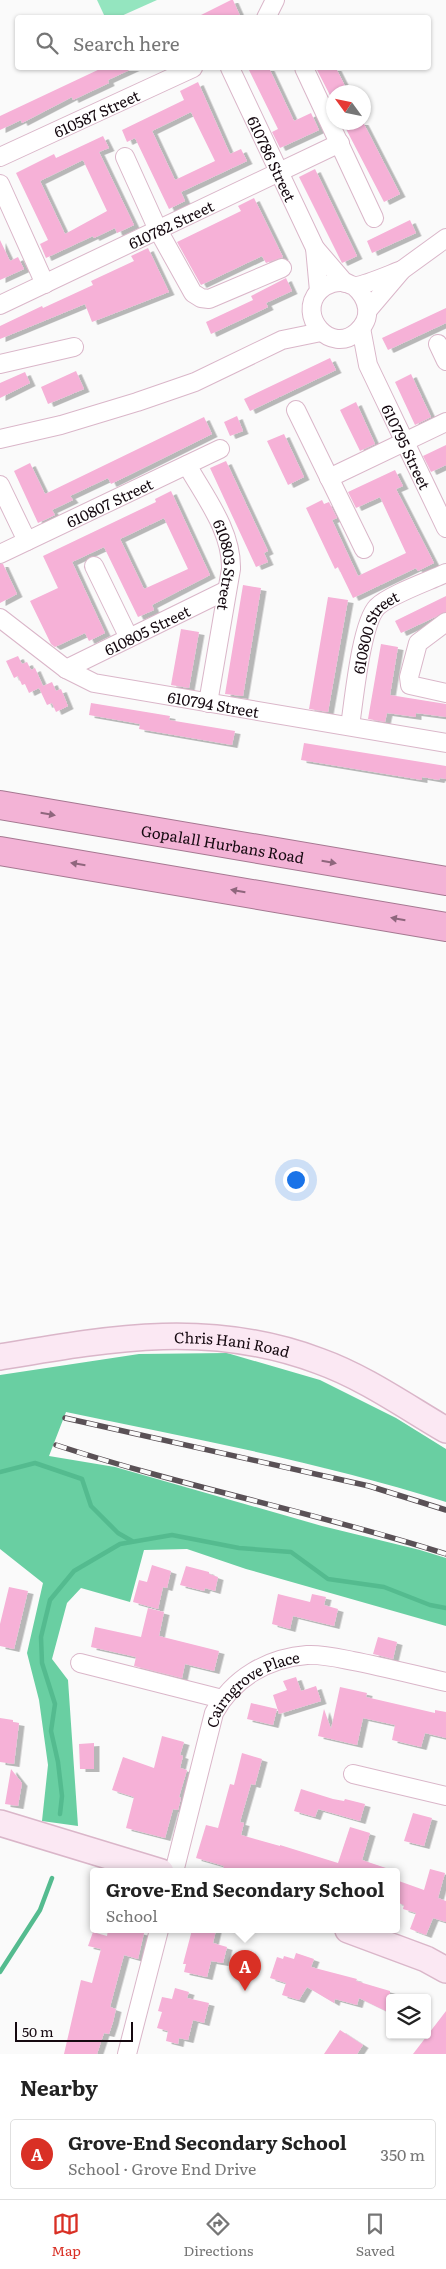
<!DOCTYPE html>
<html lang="en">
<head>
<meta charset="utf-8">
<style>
  body { margin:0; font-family:Literata,serif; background:#f6f6f6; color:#222 }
  .controls { position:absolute; right:15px; bottom:15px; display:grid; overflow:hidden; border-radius:5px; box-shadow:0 1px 4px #0004 }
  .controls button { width:45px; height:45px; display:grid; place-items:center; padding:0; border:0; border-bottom:1px solid #e0e0e0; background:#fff; color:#222; font:25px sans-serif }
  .compass { position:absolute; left:326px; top:85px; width:45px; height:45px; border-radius:50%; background:#fff; box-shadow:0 1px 4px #0004; rotate:303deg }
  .scale { position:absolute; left:15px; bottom:12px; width:118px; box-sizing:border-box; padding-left:5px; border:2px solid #150910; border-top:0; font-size:14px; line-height:18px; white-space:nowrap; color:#150910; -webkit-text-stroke:4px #fafafa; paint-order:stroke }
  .you { position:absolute; left:295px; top:1179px; width:18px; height:18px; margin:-12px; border:4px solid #fff; border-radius:50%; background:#1a73e8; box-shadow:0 0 0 8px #1a73e833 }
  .badge { display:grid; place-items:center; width:32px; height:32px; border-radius:50%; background:#d93025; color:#fff; font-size:16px; font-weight:700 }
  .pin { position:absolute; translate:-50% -41px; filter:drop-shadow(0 1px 2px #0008) }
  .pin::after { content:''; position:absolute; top:26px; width:18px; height:15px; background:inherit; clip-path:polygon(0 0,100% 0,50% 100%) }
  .popup { position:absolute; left:90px; top:1868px; width:310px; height:65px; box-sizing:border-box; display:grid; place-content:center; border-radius:5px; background:#fff; filter:drop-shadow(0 1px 4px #0005); font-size:16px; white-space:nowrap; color:#767676 }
  .popup b { font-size:19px; color:#222 }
  .popup::after { content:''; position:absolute; left:50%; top:100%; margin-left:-10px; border:10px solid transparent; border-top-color:#fff }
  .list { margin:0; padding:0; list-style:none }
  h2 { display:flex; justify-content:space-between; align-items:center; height:65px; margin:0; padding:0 20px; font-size:21px }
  h2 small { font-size:16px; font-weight:400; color:#767676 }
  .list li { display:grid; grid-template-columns:32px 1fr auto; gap:15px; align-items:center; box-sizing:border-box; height:70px; margin:0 10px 10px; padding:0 10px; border:1px solid #e0e0e0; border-radius:5px }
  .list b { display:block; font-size:19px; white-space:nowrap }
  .list p { margin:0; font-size:16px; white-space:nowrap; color:#767676 }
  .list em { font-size:16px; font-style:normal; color:#767676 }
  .icon { flex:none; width:28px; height:28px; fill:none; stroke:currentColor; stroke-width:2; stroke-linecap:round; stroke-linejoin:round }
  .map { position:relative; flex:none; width:446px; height:2054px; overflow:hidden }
  .search { position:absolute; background:#fff; box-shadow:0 1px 4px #0004; left:15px; right:15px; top:15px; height:55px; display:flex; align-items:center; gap:12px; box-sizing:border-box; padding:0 18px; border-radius:5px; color:#767676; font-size:19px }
  .sheet { height:145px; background:#fff }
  nav { display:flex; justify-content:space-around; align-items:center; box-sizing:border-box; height:70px; border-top:1px solid #e0e0e0; background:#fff; font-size:14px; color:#767676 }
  nav a { display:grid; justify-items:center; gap:2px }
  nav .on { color:#d93025 }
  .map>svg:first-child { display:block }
</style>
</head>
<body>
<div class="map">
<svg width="446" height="2054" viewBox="0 0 446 2054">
  <defs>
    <filter id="shadow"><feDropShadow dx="5.5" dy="3" stdDeviation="0" flood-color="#0004"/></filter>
  </defs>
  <rect width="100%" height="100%" fill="#fafafa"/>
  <path fill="#94e5bf" d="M 97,0 L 157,0 L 119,17 L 105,17 Z"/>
  <path fill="#69cfa2" d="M 227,1353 L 320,1380 L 396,1418 L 446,1449 L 446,1502 C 324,1463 191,1438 66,1412 L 49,1456 L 115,1467 L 322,1526 L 420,1550 L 446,1558 L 446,1626 L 246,1569 L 187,1549 L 144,1550 L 130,1602 L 81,1588 L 67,1603 L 52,1659 L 68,1680 L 78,1826 L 42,1821 L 48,1765 L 39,1700 L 27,1653 L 43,1583 L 0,1549 L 0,1375 L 139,1354 Z"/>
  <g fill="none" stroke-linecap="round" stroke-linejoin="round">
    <path stroke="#54bb8f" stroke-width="4.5" d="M 0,1472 L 35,1463 L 82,1479 L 91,1506 L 118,1533 L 132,1541
      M 60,1814 L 62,1796 L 58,1762 L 51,1731 L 55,1704 L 42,1663 L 41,1637 L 50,1600 L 74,1571 L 120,1544 L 172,1535 L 239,1548 L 291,1552 L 328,1579 L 384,1587 L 430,1605 L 446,1608
      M 0,1972 L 40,1910 L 52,1878"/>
  </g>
  <path fill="#f6b1d7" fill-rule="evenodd" filter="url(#shadow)" d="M 233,0 L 241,18 L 195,18 L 231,0 Z
    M 102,68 L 134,68 L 108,80 L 109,83 L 73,100 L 72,97 L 22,123 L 21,120 L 0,130 L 0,116 Z
    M 248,68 L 269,68 L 294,121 L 311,113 L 319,130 L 280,148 L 272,132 L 278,129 Z
    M 316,68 L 336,68 L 348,92 L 334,92 L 334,103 Z
    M 198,82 L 230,154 L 241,149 L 247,161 L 181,192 L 185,201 L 169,209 L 135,138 L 127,142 L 122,130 L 184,100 L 180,91 ZM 191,112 L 215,161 L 175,180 L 152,131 Z
    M 359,122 L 363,122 L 400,194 L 384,202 L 346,129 Z
    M 103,136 L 109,148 L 99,152 L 134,225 L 117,233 L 115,228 L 94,238 L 93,236 L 46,258 L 40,244 L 48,240 L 16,173 L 54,154 L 56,158 ZM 83,160 L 107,211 L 65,234 L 40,181 Z
    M 315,169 L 357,256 L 342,263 L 299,177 Z
    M 254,198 L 283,257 L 266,263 L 262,256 L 201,285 L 177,242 L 241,211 L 238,206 Z
    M 410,220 L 416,233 L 372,253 L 367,241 Z
    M 0,240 L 10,261 L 18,257 L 24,269 L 0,280 Z
    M 148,248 L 169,292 L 92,322 L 85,304 L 0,339 L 0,326 L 42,306 L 43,308 L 93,285 L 91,281 L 134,261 L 131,256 Z
    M 286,278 L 292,291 L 266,303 L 268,307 L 211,334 L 206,322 L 253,300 L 251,296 Z
    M 446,308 L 446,323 L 388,350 L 382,338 Z
    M 330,358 L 336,370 L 250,411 L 244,399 Z
    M 76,371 L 84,389 L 48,404 L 41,387 Z
    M 25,372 L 30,383 L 0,398 L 0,383 Z
    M 411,374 L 431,417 L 415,425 L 395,382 Z
    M 356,402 L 375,444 L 360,451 L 340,410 Z
    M 237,416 L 243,431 L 230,436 L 224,422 Z
    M 204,417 L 212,434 L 111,484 L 108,478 L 70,496 L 73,500 L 52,510 L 55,515 L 38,523 L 14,471 L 30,463 L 45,494 Z
    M 284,434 L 304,477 L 288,485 L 267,441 Z
    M 446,445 L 446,465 L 431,472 L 423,456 Z
    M 226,461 L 268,551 L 264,553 L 268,562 L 256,567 L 210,468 Z
    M 395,470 L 403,486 L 396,489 L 434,563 L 418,571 L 416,568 L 353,598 L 338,567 L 335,569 L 306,508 L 322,500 L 324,504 L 329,502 L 337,518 L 332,520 L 358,576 L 406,553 L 380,497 L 356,508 L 348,492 Z
    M 171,491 L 210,575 L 152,605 L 154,610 L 138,617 L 104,547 L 72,562 L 105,633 L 89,641 L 85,633 L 55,647 L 51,644 L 30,601 L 58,588 L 43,556 L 156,502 L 155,499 ZM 164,518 L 188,569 L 144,589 L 120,539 Z
    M 0,564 L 3,564 L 17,594 L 0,603 Z
    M 243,585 L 261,588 L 243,696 L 225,694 Z
    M 446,596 L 446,612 L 401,633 L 395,621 Z
    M 328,597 L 348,600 L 328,712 L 309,709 Z
    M 181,629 L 199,632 L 189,688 L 171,685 Z
    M 381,644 L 398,647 L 390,695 L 446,704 L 446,717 L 416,713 L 416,717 L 387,713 L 385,722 L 368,719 Z
    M 18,656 L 22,664 L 27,662 L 31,670 L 35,668 L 43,686 L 52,682 L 56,691 L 61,689 L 68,706 L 56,712 L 52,703 L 47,705 L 39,688 L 29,693 L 25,684 L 22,685 L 18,676 L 14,678 L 6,661 Z
    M 91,703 L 152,713 L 170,716 L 169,720 L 235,731 L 232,745 L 139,729 L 140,724 L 89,715 Z
    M 304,743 L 446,766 L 446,779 L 440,778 L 439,780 L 422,777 L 422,780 L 301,760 Z
    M 152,1565 L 171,1571 L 167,1588 L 163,1587 L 158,1609 L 133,1602 L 139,1580 L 147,1582 Z
    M 186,1566 L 209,1572 L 209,1574 L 218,1577 L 215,1591 L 205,1588 L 204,1591 L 180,1585 Z
    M 9,1587 L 28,1591 L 14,1649 L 0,1646 L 0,1624 Z
    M 278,1594 L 310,1602 L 312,1594 L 326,1597 L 324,1605 L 338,1609 L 334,1626 L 293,1616 L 290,1629 L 272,1624 Z
    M 148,1608 L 164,1612 L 159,1636 L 219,1651 L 214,1671 L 185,1664 L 182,1678 L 134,1666 L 136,1657 L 91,1647 L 95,1627 L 141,1637 Z
    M 378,1637 L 397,1642 L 393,1659 L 373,1654 Z
    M 296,1677 L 301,1691 L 316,1686 L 321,1701 L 279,1714 L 273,1695 L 287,1690 L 283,1681 Z
    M 340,1687 L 367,1693 L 366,1697 L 435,1713 L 435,1710 L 446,1712 L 446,1738 L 425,1733 L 421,1747 L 392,1740 L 395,1725 L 363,1718 L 357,1745 L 318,1736 L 324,1709 L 331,1729 Z
    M 251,1703 L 277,1709 L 273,1725 L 247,1719 Z
    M 0,1718 L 13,1720 L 13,1722 L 19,1723 L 14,1764 L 0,1762 Z
    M 162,1736 L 184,1742 L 180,1755 L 183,1756 L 180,1768 L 187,1770 L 179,1797 L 181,1798 L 178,1810 L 173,1809 L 165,1838 L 126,1828 L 134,1797 L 112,1790 L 123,1757 L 154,1768 Z
    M 94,1743 L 94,1769 L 80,1769 L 79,1744 Z
    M 242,1753 L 262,1759 L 255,1785 L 251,1784 L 240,1822 L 244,1823 L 241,1835 L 280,1846 L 280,1845 L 338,1863 L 350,1827 L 370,1833 L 362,1860 L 392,1870 L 392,1872 L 276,1872 L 265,1869 L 264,1872 L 234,1872 L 223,1869 L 224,1866 L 196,1858 L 206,1825 L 218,1828 L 230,1784 L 234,1785 Z
    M 11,1769 L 22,1783 L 18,1806 L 5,1804 Z
    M 301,1789 L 333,1799 L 344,1801 L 345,1799 L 365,1804 L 360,1821 L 318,1809 L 315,1817 L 294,1811 Z
    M 413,1813 L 432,1818 L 424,1846 L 404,1841 Z
    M 430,1869 L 445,1873 L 438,1898 L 446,1901 L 446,1922 L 433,1918 L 426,1935 L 410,1929 L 416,1913 L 403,1909 L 404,1905 L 396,1902 L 396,1880 L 424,1890 Z
    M 108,1930 L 132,1930 L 144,1933 L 138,1959 L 124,1955 L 110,2007 L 116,2009 L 113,2022 L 109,2034 L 104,2033 L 97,2054 L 64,2054 L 81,1980 L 92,1983 L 101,1949 L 88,1946 L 93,1932 L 107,1936 Z
    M 192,1930 L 216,1930 L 213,1943 L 227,1947 L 223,1963 L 211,1961 L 207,1977 L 184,1972 L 186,1964 L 183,1964 Z
    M 296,1953 L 314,1959 L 311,1967 L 357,1979 L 356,1981 L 390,1991 L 390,2013 L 359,1998 L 357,2005 L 335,1999 L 334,2003 L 307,1987 L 299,2000 L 282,1995 L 286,1983 L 270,1978 L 277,1957 L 283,1959 L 284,1956 L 294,1959 Z
    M 175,1988 L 189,1992 L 187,1998 L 209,2003 L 204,2023 L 193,2020 L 188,2040 L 179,2038 L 178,2044 L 166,2041 L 168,2031 L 157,2028 L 162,2012 L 158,2011 L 162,1997 L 172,1999 Z
    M 446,2011 L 446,2054 L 413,2054 Z
    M 340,2030 L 363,2045 L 357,2054 L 324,2054 Z"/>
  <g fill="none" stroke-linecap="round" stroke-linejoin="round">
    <g stroke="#dab6c9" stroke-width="20">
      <g id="street">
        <path d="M 266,18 L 275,0"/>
        <path id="s1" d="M 230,68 L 315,248 L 345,283"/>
        <path d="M 304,68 L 374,218"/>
        <path id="s2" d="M 0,157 L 193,68"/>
        <path d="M 125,157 L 158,230 L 193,293 L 201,298 L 209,299 L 282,268"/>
        <path d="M 0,184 L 45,284"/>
        <path d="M 315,248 L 319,291"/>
        <path d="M 354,286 C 369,299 373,318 357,332 C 331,355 296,316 319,291 C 326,284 338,280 347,283 C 349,284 353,286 355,286 C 364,286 391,274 402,270"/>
        <path id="s3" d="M 0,305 L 340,143"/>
        <path d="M 368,310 L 402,270 L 446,238"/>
        <path id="s4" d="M 361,328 L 368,365 L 446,528"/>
        <path d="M 438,344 L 446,361"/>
        <path d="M 0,364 L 74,347"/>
        <path d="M 296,410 L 364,549"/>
        <path d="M 0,439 L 61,425 L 137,402 L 195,382 L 282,340 L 321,332"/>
        <path id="s5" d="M 187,465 C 205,497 232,531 231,569 L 208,703"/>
        <path d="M 329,478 L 446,422"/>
        <path d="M 0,485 L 27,541"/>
        <path id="s6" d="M 0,554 L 220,449"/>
        <path d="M 94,566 L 129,638"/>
        <path id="s7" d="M 0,618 L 66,669 L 94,683 L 446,743"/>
        <path d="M 446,622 L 418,643 L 409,677 L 410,685 L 446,693"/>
        <path id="s8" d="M 66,669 L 227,590"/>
        <path id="s9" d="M 350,726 C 354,700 361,624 377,607 C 389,595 429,581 446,573"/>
        <path d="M 80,1663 L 222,1699"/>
        <path d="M 353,1774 L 446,1796"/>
        <path id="s10" d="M 174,1872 L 214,1713 C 233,1678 268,1658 307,1655 C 322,1654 338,1658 353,1661 C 384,1667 415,1675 446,1682"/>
        <path d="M 127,2054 L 159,1930"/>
      </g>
    </g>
    <g stroke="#dab6c9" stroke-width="28">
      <g id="secondary">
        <path id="s11" d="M 0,1357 C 111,1338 210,1320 319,1361 C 364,1377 405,1406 446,1430"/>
        <path d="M 0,1823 L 161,1872"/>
        <path d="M 348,1930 L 426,1959 L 446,1970"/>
      </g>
    </g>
    <g stroke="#a57891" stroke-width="30">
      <g id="highway">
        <path id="s12" d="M 0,805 L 446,881"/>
        <path d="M 0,851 L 446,927"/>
      </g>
    </g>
    <use href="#street" stroke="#fff" stroke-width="18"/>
    <use href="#secondary" stroke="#fbe8f3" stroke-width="25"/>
    <use href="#highway" stroke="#f3b3d6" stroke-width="28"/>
    <g stroke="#5a5156" stroke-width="5.5">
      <path id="rail" d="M 65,1418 L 369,1486 L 446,1510
        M 56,1445 C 184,1487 318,1513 446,1554"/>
    </g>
    <use href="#rail" stroke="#fafafa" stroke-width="4" stroke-dasharray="11" stroke-linecap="butt"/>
  </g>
  <defs><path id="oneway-solid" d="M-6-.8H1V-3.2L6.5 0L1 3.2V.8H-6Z" transform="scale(1.25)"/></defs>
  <g fill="#8f667d">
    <use href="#oneway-solid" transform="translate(48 814) rotate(10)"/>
    <use href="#oneway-solid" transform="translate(329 862) rotate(10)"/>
    <use href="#oneway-solid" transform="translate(78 864) rotate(-171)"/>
    <use href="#oneway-solid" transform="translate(238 891) rotate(-170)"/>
    <use href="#oneway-solid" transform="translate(398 919) rotate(-170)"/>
  </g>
  <g text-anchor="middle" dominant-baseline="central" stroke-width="4" stroke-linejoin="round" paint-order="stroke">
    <g font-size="15" fill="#150910" stroke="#fafafa">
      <text stroke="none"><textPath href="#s2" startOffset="106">610587 Street</textPath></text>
      <text stroke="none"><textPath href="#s1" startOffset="100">610786 Street</textPath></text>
      <text stroke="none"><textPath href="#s3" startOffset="189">610782 Street</textPath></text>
      <text stroke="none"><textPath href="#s4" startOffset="128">610795 Street</textPath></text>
      <text stroke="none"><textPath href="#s6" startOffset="121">610807 Street</textPath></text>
      <text stroke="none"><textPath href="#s5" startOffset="110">610803 Street</textPath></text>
      <text stroke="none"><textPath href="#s8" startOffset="90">610805 Street</textPath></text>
      <text stroke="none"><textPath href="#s9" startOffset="100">610800 Street</textPath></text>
      <text stroke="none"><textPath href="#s7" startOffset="236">610794 Street</textPath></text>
      <text stroke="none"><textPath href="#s12" startOffset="226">Gopalall Hurbans Road</textPath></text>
      <text stroke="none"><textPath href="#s11" startOffset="234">Chris Hani Road</textPath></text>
      <text stroke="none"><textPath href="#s10" startOffset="210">Cairngrove Place</textPath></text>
    </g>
  </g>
</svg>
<div class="controls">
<button><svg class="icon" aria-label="layers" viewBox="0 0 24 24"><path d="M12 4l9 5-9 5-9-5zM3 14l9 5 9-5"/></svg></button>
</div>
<svg class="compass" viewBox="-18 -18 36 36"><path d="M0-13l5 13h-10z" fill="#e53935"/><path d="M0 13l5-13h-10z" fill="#767676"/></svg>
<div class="scale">50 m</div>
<div class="you"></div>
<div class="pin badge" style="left:245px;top:1991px">A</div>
<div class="popup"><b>Grove-End Secondary School</b>School</div>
<div class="search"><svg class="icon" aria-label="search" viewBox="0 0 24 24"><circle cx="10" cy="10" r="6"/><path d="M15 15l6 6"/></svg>Search here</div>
</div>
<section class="sheet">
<h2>Nearby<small></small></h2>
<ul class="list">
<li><span class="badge">A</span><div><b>Grove-End Secondary School</b><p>School · Grove End Drive</p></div><em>350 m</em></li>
</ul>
</section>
<nav>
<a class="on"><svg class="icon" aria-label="map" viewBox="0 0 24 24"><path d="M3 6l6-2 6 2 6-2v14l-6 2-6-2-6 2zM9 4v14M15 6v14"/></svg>Map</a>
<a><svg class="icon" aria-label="directions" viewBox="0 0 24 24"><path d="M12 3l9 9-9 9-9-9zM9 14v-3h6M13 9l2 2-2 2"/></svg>Directions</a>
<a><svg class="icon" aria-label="saved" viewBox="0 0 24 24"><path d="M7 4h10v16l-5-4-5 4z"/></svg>Saved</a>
</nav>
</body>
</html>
